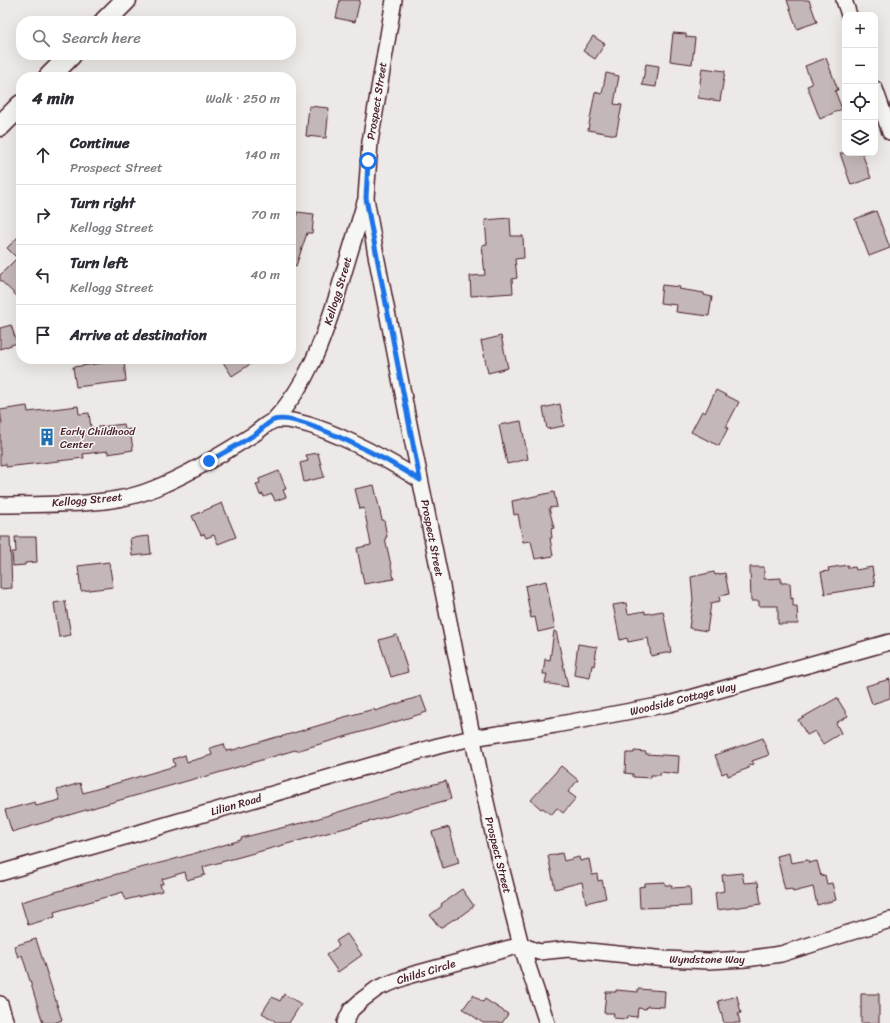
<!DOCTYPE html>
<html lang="en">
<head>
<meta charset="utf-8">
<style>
  body { margin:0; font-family:Sriracha,sans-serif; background:#f2f2f3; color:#2b2b33 }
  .controls { position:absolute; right:12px; top:12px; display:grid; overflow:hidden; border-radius:8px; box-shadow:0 4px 16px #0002 }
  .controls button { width:36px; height:36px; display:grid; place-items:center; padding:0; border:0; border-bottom:1px solid #e1e1e2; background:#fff; color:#2b2b33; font:20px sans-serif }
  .stop { position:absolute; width:12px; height:12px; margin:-9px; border:3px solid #1a73e8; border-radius:50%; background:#fff }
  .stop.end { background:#1a73e8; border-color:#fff; box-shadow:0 1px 4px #0008 }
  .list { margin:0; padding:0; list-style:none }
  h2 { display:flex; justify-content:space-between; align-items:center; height:52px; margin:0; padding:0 16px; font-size:17px }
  h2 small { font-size:13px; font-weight:400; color:#7c7c81 }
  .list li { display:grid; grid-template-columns:26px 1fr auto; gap:12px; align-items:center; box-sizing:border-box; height:60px; padding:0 16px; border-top:1px solid #e1e1e2 }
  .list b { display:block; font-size:15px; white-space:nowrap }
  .list p { margin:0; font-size:13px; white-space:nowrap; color:#7c7c81 }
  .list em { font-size:13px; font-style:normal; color:#7c7c81 }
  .icon { flex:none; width:22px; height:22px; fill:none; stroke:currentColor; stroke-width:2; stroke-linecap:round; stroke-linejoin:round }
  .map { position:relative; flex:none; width:890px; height:1023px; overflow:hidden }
  .search { position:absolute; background:#fff; box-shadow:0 4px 16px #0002; left:16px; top:16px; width:280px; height:44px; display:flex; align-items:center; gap:10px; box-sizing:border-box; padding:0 14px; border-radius:16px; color:#7c7c81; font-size:15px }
  .panel { position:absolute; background:#fff; box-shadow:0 4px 16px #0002; left:16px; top:72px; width:280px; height:292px; border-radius:16px }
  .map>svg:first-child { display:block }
</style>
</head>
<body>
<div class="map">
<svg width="890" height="1023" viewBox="0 0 890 1023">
  <rect width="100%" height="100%" fill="#ece9e6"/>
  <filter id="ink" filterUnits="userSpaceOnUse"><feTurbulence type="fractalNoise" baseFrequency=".025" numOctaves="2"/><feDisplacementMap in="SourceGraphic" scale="8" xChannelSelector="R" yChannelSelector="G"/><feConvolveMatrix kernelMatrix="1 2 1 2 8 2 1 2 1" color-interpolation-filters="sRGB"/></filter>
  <g filter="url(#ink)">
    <path fill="#c4b7b7" stroke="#4a1f2b" d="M 340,0 L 360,0 L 355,22 L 336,18 Z
      M 787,0 L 809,0 L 817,22 L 797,29 Z
      M 673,33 L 686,34 L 686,37 L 695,38 L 692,64 L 670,61 Z
      M 593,36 L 605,44 L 595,59 L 583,51 Z
      M 826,58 L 838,90 L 835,91 L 842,109 L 820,119 L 809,91 L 807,86 L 812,84 L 805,66 Z
      M 646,64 L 659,66 L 656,87 L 642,85 Z
      M 702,68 L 725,71 L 720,101 L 698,98 Z
      M 606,73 L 619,76 L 614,104 L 622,105 L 616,135 L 588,130 L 595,92 L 602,94 Z
      M 309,106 L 329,108 L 326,138 L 306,136 Z
      M 840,153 L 862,153 L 871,178 L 851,185 Z
      M 876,211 L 890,248 L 869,256 L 855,219 Z
      M 297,212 L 314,214 L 312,233 L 307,233 L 296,266 L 291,264 Z
      M 510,218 L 511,236 L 523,236 L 524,258 L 515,259 L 517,278 L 512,279 L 513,293 L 471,296 L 470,276 L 485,275 L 482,245 L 487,244 L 485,220 Z
      M 21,234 L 21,300 L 0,280 L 0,275 L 17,258 L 7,248 Z
      M 662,285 L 680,287 L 679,289 L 704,293 L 704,295 L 712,297 L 709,316 L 676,312 L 677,305 L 660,303 Z
      M 11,325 L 17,343 L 0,349 L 0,328 Z
      M 501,336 L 508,368 L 488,373 L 481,341 Z
      M 221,359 L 258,359 L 232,376 Z
      M 124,360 L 126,381 L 76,387 L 73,367 Z
      M 716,390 L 739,402 L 726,427 L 728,428 L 719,446 L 691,432 L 702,411 L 705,413 Z
      M 560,404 L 564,426 L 547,429 L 543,408 Z
      M 27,406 L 28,412 L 78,406 L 79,414 L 89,413 L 91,428 L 124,424 L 125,430 L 130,429 L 133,450 L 108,454 L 108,451 L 83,454 L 84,458 L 6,467 L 6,464 L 0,465 L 0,424 L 2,424 L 0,410 Z
      M 521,421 L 528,459 L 507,464 L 499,425 Z
      M 318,453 L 324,477 L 304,482 L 300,463 L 308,461 L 306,455 Z
      M 279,471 L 286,489 L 283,490 L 286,497 L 275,501 L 272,494 L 264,497 L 263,494 L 260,495 L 256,484 L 260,483 L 259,479 Z
      M 374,485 L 382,520 L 384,520 L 387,537 L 385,538 L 394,579 L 364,584 L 357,548 L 371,545 L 364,508 L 360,509 L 355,489 Z
      M 554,492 L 557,507 L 549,508 L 554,528 L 551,529 L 552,538 L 550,538 L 553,556 L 535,559 L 531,541 L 523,542 L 518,514 L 514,515 L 512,501 Z
      M 222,503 L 236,537 L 218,544 L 214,535 L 206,538 L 204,534 L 201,535 L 192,516 Z
      M 149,536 L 151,554 L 132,556 L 130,538 Z
      M 0,537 L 10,537 L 12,588 L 0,589 Z
      M 15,537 L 36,537 L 37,562 L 25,563 L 25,565 L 13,566 L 12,552 L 16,552 Z
      M 109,562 L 113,587 L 81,591 L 78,566 Z
      M 848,565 L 848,568 L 855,567 L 856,570 L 872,567 L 875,586 L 825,594 L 821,572 L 829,571 L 828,568 Z
      M 750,567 L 764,567 L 764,579 L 781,578 L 781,583 L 790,583 L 791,599 L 793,598 L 793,606 L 797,606 L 798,624 L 778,624 L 778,606 L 759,606 L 759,601 L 751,601 Z
      M 714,572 L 715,575 L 725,573 L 729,594 L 719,596 L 720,601 L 711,603 L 707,631 L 689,628 L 693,600 L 691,577 Z
      M 546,581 L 555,628 L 538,632 L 535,617 L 531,618 L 525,586 Z
      M 65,601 L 71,635 L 59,637 L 54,603 Z
      M 626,603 L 628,614 L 645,611 L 645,614 L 663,611 L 671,652 L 651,656 L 648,638 L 628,642 L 627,638 L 620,640 L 613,605 Z
      M 554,631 L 556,631 L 568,687 L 545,683 L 547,674 L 543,674 L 545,659 L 550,660 Z
      M 397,635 L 408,672 L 391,677 L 379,640 Z
      M 578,644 L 597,647 L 594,666 L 592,665 L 590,678 L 574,675 Z
      M 890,679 L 890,698 L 872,704 L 866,686 Z
      M 421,696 L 427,712 L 382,726 L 296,751 L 295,750 L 201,778 L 201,777 L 106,804 L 12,832 L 5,810 L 35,802 L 36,806 L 60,800 L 57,790 L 80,783 L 83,793 L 175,766 L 173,759 L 185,755 L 187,762 L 212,755 L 210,748 L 224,744 L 226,751 L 233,750 L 280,736 L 280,737 L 337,720 L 337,719 L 374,709 L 375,711 Z
      M 837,698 L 848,716 L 836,723 L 841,733 L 823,744 L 815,731 L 807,735 L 798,720 Z
      M 763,738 L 769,755 L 752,761 L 754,764 L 748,766 L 749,768 L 728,776 L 727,772 L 722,774 L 715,755 Z
      M 634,751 L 646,752 L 646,754 L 679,756 L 678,774 L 661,772 L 660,775 L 651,775 L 651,778 L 633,777 L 633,774 L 625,773 L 626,753 L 634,753 Z
      M 561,766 L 578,780 L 568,792 L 576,798 L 563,813 L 557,808 L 551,815 L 543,808 L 541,809 L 531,800 Z
      M 446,781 L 451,799 L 203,867 L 205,875 L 187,880 L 185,872 L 162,879 L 163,884 L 160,884 L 162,891 L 125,900 L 123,892 L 54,912 L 55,917 L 28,925 L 21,902 L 124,872 L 168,861 L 241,840 L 241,838 L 313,820 L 396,794 Z
      M 449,827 L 459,863 L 443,868 L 432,832 Z
      M 562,853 L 564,861 L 579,857 L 580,861 L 589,859 L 592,875 L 597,874 L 598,881 L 602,880 L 606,898 L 586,903 L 582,882 L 555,889 L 548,856 Z
      M 789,853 L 791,863 L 808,860 L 809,863 L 817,861 L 821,876 L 825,875 L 827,884 L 832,883 L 836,900 L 817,905 L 813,887 L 793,892 L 792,889 L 785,890 L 777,856 Z
      M 742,873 L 744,883 L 758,882 L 761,904 L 717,910 L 715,893 L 724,891 L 722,875 Z
      M 665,882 L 665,885 L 672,885 L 672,888 L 690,887 L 691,906 L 640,908 L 639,887 L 645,886 L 645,883 Z
      M 462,889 L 474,906 L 455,920 L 454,919 L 440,928 L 430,915 L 442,906 L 441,904 Z
      M 347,934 L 362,955 L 338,972 L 326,955 L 339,946 L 336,941 Z
      M 36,939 L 62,1020 L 54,1023 L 43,1023 L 22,955 L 18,957 L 14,946 Z
      M 638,989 L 665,991 L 664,1007 L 647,1006 L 646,1009 L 638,1008 L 637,1017 L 627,1016 L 627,1019 L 613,1018 L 614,1013 L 604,1013 L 606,992 L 616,992 L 616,990 L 638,992 Z
      M 284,994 L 301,1004 L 289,1023 L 278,1023 L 262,1013 L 272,997 L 280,1001 Z
      M 861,994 L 879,994 L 879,1023 L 861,1023 Z
      M 473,995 L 483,1002 L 485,999 L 508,1014 L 502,1023 L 483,1023 L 463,1009 Z
      M 737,996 L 741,1013 L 738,1014 L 740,1023 L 724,1023 L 718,1001 Z"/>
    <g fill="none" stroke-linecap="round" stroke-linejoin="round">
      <g stroke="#4a1f2b" stroke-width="18">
        <path id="minor" d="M 394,0 L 370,142 L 366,198 L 376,255 L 407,414 L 482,784 L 497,851 L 521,945 L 547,1023
          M 844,0 L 849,15
          M 875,89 L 890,132
          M 274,420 C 308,384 322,342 337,296 C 346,264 356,233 365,202
          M 0,505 C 46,504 111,507 153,489 C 188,475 221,455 254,434 C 260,430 269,421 276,420 C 313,417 388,460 420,480
          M 0,873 L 438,746 L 472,738 L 555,725 L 669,704 L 890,642
          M 0,1004 L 6,1023
          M 345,1023 L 351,1010 L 363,999 L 378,988 L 411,975 L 521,945 L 539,952 L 569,949 L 666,959 L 708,961 L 746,959 L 781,954 L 890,920"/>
      </g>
      <g stroke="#4a1f2b" stroke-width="23">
        <path id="major" d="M 105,21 L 126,0
          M 49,77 L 71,55
          M 0,126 L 21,105"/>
      </g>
      <use href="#minor" stroke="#f6f6f2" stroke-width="15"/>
      <use href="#major" stroke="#f6f6f2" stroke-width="20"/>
    </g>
  </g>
  <g fill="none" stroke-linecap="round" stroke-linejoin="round" filter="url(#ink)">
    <path stroke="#1a73e8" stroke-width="5" d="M 209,461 C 225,452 242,443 257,433 C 262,429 268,422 274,420 C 301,412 395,464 420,480 L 371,226 L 366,198 L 368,161"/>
  </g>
  <defs>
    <g id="building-bare" transform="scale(1.38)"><path d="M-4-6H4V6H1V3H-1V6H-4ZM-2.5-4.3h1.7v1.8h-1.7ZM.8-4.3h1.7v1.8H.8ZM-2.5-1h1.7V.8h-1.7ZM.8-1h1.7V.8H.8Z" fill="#1f6fb2" stroke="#f6f6f2" stroke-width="2.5" paint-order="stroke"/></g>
  </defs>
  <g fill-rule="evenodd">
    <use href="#building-bare" x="47" y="437"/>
  </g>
  <g text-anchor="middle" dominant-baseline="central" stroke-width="3" stroke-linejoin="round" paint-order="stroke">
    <g font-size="11" fill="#4a1f2b" stroke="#f6f6f2">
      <text transform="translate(377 101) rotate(-81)">Prospect Street</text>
      <text transform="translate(338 291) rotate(-73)">Kellogg Street</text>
      <text transform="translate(87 500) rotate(-5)">Kellogg Street</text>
      <text transform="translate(432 538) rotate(79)">Prospect Street</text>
      <text transform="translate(683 699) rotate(-14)">Woodside Cottage Way</text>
      <text transform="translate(236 805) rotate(-16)">Lilian Road</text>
      <text transform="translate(498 855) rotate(76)">Prospect Street</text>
      <text x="707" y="959">Wyndstone Way</text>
      <text transform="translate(426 972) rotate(-17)">Childs Circle</text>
    </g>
    <g font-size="11" fill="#4a1f2b" stroke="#f6f6f2" text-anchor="start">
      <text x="60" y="431">Early Childhood<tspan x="60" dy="13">Center</tspan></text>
    </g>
  </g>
</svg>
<div class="controls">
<button>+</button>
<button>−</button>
<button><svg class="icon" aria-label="locate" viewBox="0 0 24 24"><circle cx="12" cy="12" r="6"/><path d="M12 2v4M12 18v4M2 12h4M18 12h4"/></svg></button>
<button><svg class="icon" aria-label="layers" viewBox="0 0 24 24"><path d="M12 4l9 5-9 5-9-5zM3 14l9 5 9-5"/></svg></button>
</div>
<div class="stop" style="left:368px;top:161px"></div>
<div class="stop end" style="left:209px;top:461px"></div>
<div class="search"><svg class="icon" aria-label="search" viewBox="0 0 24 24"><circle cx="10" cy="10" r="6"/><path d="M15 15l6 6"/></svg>Search here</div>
<section class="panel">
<h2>4 min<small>Walk · 250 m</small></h2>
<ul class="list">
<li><svg class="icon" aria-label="ahead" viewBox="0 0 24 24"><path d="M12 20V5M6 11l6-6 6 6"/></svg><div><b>Continue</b><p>Prospect Street</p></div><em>140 m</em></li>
<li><svg class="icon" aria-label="right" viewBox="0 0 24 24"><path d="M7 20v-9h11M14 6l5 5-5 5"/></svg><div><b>Turn right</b><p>Kellogg Street</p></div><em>70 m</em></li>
<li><svg class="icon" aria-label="left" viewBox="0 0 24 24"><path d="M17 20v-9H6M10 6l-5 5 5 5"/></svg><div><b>Turn left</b><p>Kellogg Street</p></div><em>40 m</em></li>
<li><svg class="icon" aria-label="arrive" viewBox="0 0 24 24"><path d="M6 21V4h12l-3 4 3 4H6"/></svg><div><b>Arrive at destination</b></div></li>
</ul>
</section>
</div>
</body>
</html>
